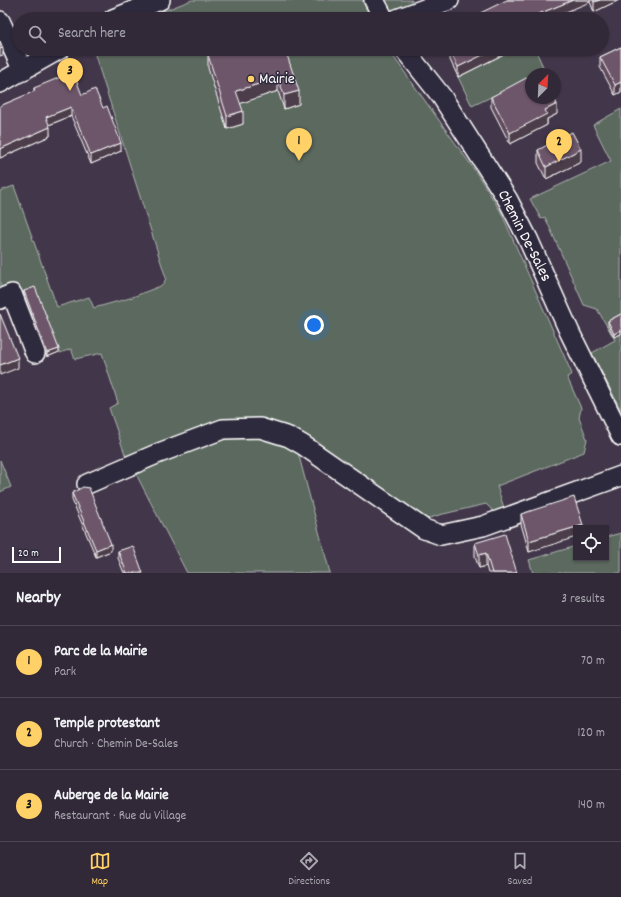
<!DOCTYPE html>
<html lang="en">
<head>
<meta charset="utf-8">
<style>
  body { margin:0; font-family:Dekko,sans-serif; background:#3d3543; color:#f1f3f6 }
  .controls { position:absolute; right:12px; bottom:12px; display:grid; overflow:hidden; border-radius:0px; box-shadow:0 1px 3px #0004 }
  .controls button { width:36px; height:36px; display:grid; place-items:center; padding:0; border:0; border-bottom:1px solid #4d4553; background:#322938; color:#f1f3f6; font:20px sans-serif }
  .compass { position:absolute; left:525px; top:68px; width:36px; height:36px; border-radius:50%; background:#322938; box-shadow:0 1px 3px #0004; rotate:24deg }
  .scale { position:absolute; left:12px; bottom:10px; width:49px; box-sizing:border-box; padding-left:4px; border:2px solid #fff; border-top:0; font-size:11px; line-height:14px; white-space:nowrap; color:#fff; -webkit-text-stroke:3px #2f2a3d; paint-order:stroke }
  .you { position:absolute; left:314px; top:325px; width:14px; height:14px; margin:-10px; border:3px solid #fff; border-radius:50%; background:#1a73e8; box-shadow:0 0 0 6px #1a73e833 }
  .badge { display:grid; place-items:center; width:26px; height:26px; border-radius:50%; background:#ffd166; color:#111; font-size:13px; font-weight:700 }
  .pin { position:absolute; translate:-50% -33px; filter:drop-shadow(0 1px 2px #0008) }
  .pin::after { content:''; position:absolute; top:21px; width:14px; height:12px; background:inherit; clip-path:polygon(0 0,100% 0,50% 100%) }
  .list { margin:0; padding:0; list-style:none }
  h2 { display:flex; justify-content:space-between; align-items:center; height:52px; margin:0; padding:0 16px; font-size:17px }
  h2 small { font-size:13px; font-weight:400; color:#a8a6ae }
  .list li { display:grid; grid-template-columns:26px 1fr auto; gap:12px; align-items:center; box-sizing:border-box; height:72px; padding:0 16px; border-top:1px solid #4d4553 }
  .list b { display:block; font-size:15px; white-space:nowrap }
  .list p { margin:0; font-size:13px; white-space:nowrap; color:#a8a6ae }
  .list em { font-size:13px; font-style:normal; color:#a8a6ae }
  .icon { flex:none; width:22px; height:22px; fill:none; stroke:currentColor; stroke-width:2; stroke-linecap:round; stroke-linejoin:round }
  .map { position:relative; flex:none; width:621px; height:573px; overflow:hidden }
  .search { position:absolute; background:#322938; box-shadow:0 1px 3px #0004; left:12px; right:12px; top:12px; height:44px; display:flex; align-items:center; gap:10px; box-sizing:border-box; padding:0 14px; border-radius:22px; color:#a8a6ae; font-size:15px }
  .sheet { height:268px; background:#322938 }
  nav { display:flex; justify-content:space-around; align-items:center; box-sizing:border-box; height:56px; border-top:1px solid #4d4553; background:#322938; font-size:11px; color:#a8a6ae }
  nav a { display:grid; justify-items:center; gap:2px }
  nav .on { color:#ffd166 }
  .map>svg:first-child { display:block }
</style>
</head>
<body>
<div class="map">
<svg width="621" height="573" viewBox="0 0 621 573">
  <rect width="100%" height="100%" fill="#42374a"/>
  <filter id="ink" filterUnits="userSpaceOnUse"><feTurbulence type="fractalNoise" baseFrequency=".025" numOctaves="2"/><feDisplacementMap in="SourceGraphic" scale="8" xChannelSelector="R" yChannelSelector="G"/><feConvolveMatrix kernelMatrix="1 2 1 2 8 2 1 2 1" color-interpolation-filters="sRGB"/></filter>
  <g filter="url(#ink)">
    <path fill="#5b695f" stroke="#adb4af" d="M 192,0 L 362,0 L 371,19 L 143,19 Z
      M 380,0 L 412,0 L 409,7 L 389,12 Z
      M 93,49 L 388,49 L 476,172 L 501,212 L 572,374 L 567,377 L 581,408 L 579,418 L 587,439 L 584,452 L 497,486 L 504,508 L 494,512 L 486,504 L 439,515 L 424,520 L 272,425 L 127,460 L 109,408 L 118,403 L 102,353 L 75,359 L 71,349 L 60,353 L 35,291 L 22,296 L 18,286 L 0,293 L 0,191 L 14,186 L 57,307 L 89,297 L 94,308 L 130,298 L 163,285 L 166,278 Z
      M 514,49 L 535,49 L 545,71 L 538,74 L 531,74 L 531,78 L 472,106 L 458,77 Z
      M 621,109 L 621,410 L 592,353 L 615,340 L 597,309 L 584,305 L 545,217 L 541,219 L 530,199 L 611,161 L 593,125 Z
      M 262,433 L 296,445 L 330,573 L 187,573 L 136,474 L 225,434 Z
      M 0,460 L 11,487 L 0,492 Z
      M 621,533 L 621,573 L 533,573 L 529,560 L 576,546 L 576,558 L 606,558 L 606,537 Z"/>
    <g fill="none" stroke-linecap="round" stroke-linejoin="round">
      <g stroke="#fff" stroke-width="22">
        <path id="minor" d="M 374,0 L 384,19
          M 113,19 L 160,0
          M 397,19 L 449,0
          M 0,21 L 23,71
          M 404,49 L 442,97 L 508,200 L 528,239 L 570,333 L 621,436
          M 0,83 L 60,49
          M 0,299 L 12,294 L 35,353
          M 87,484 L 159,453 L 223,429 L 260,428 L 289,437 L 303,445 L 424,529 L 441,535 L 483,526 L 621,476"/>
      </g>
      <use href="#minor" stroke="#2f2a3d" stroke-width="19"/>
    </g>
    <path fill="#5e4a5b" stroke="#fff" d="M 507,0 L 619,0 L 594,12 L 590,2 Z
      M 621,47 L 621,92 L 615,95 L 600,67 L 600,57 Z
      M 285,49 L 299,104 L 284,109 L 278,91 L 240,103 L 243,124 L 227,129 L 208,68 L 208,55 Z
      M 445,49 L 514,49 L 458,77 Z
      M 530,81 L 557,114 L 547,119 L 547,125 L 510,144 L 491,107 L 491,97 Z
      M 34,88 L 82,95 L 121,151 L 91,164 L 71,116 L 49,125 L 50,136 L 0,158 L 0,106 L 34,92 Z
      M 538,150 L 581,162 L 546,179 L 538,163 Z
      M 24,291 L 59,352 L 47,357 L 24,295 Z
      M 621,314 L 621,334 L 614,337 L 608,325 L 608,321 Z
      M 72,493 L 111,551 L 96,557 L 72,500 Z
      M 521,514 L 583,528 L 529,552 L 521,524 Z
      M 475,543 L 517,573 L 488,573 L 486,566 L 479,568 L 475,557 Z
      M 118,551 L 143,573 L 124,573 L 118,558 Z"/>
    <path fill="#4c3c4a" stroke="#fff" d="M 573,0 L 590,0 L 590,2 L 549,19 L 526,19 Z
      M 600,0 L 619,0 L 594,12 L 594,2 Z
      M 3,48 L 3,55 L 0,56 L 0,49 Z
      M 495,49 L 514,49 L 458,77 L 458,67 Z
      M 278,78 L 278,91 L 236,105 L 236,91 Z
      M 621,82 L 621,92 L 615,95 L 615,85 Z
      M 299,91 L 299,104 L 284,109 L 284,95 Z
      M 557,104 L 557,114 L 547,119 L 547,125 L 510,144 L 510,133 L 545,110 Z
      M 71,107 L 71,116 L 46,126 L 46,117 Z
      M 243,111 L 243,124 L 227,129 L 227,116 Z
      M 50,127 L 50,136 L 0,158 L 0,149 Z
      M 121,143 L 121,151 L 91,164 L 91,155 Z
      M 581,149 L 581,162 L 546,179 L 546,167 Z
      M 621,330 L 621,334 L 614,337 L 614,334 Z
      M 59,349 L 59,352 L 47,357 L 47,353 Z
      M 18,358 L 18,368 L 0,375 L 0,365 Z
      M 583,525 L 583,528 L 576,528 L 576,537 L 529,552 L 529,541 Z
      M 111,544 L 111,551 L 96,557 L 96,550 Z
      M 486,553 L 486,566 L 479,568 L 479,555 Z"/>
    <path fill="#6d566a" stroke="#fff" d="M 507,0 L 573,0 L 526,19 L 468,19 Z
      M 593,0 L 600,0 L 594,2 Z
      M 0,41 L 3,48 L 0,49 Z
      M 621,47 L 621,82 L 615,85 L 600,57 Z
      M 226,49 L 285,49 L 299,91 L 284,95 L 278,78 L 236,91 L 243,111 L 227,116 L 208,55 Z
      M 449,49 L 495,49 L 458,67 Z
      M 73,72 L 82,95 L 95,89 L 103,108 L 107,106 L 121,143 L 91,155 L 71,107 L 46,117 L 50,127 L 0,149 L 0,106 L 35,91 L 34,88 Z
      M 528,77 L 530,81 L 531,81 L 531,98 L 554,98 L 557,104 L 545,110 L 547,114 L 510,133 L 491,97 Z
      M 572,132 L 581,149 L 546,167 L 538,150 Z
      M 35,287 L 59,349 L 47,353 L 24,291 Z
      M 0,314 L 18,358 L 0,365 Z
      M 621,314 L 621,330 L 614,334 L 608,321 Z
      M 83,487 L 89,488 L 111,544 L 96,550 L 72,493 Z
      M 574,497 L 583,525 L 529,541 L 521,514 Z
      M 505,534 L 517,573 L 492,573 L 486,553 L 479,555 L 475,543 Z
      M 133,546 L 143,573 L 127,573 L 118,551 Z"/>
  </g>
  <circle fill="#ffd166" stroke="#2f2a3d" stroke-width="1.5" cx="251" cy="79" r="4"/>
  <g text-anchor="middle" dominant-baseline="central" stroke-width="3" stroke-linejoin="round" paint-order="stroke">
    <g font-size="16" fill="#fff" stroke="#2f2a3d" text-anchor="start">
      <text x="259" y="79">Mairie</text>
    </g>
    <g font-size="16" fill="#fff" stroke="#2f2a3d">
      <text transform="translate(524 236) rotate(63)">Chemin De-Sales</text>
    </g>
  </g>
</svg>
<div class="controls">
<button><svg class="icon" aria-label="locate" viewBox="0 0 24 24"><circle cx="12" cy="12" r="6"/><path d="M12 2v4M12 18v4M2 12h4M18 12h4"/></svg></button>
</div>
<svg class="compass" viewBox="-18 -18 36 36"><path d="M0-13l5 13h-10z" fill="#e53935"/><path d="M0 13l5-13h-10z" fill="#a8a6ae"/></svg>
<div class="scale">20 m</div>
<div class="you"></div>
<div class="pin badge" style="left:299px;top:161px">1</div>
<div class="pin badge" style="left:559px;top:162px">2</div>
<div class="pin badge" style="left:70px;top:91px">3</div>
<div class="search"><svg class="icon" aria-label="search" viewBox="0 0 24 24"><circle cx="10" cy="10" r="6"/><path d="M15 15l6 6"/></svg>Search here</div>
</div>
<section class="sheet">
<h2>Nearby<small>3 results</small></h2>
<ul class="list">
<li><span class="badge">1</span><div><b>Parc de la Mairie</b><p>Park</p></div><em>70 m</em></li>
<li><span class="badge">2</span><div><b>Temple protestant</b><p>Church · Chemin De-Sales</p></div><em>120 m</em></li>
<li><span class="badge">3</span><div><b>Auberge de la Mairie</b><p>Restaurant · Rue du Village</p></div><em>140 m</em></li>
</ul>
</section>
<nav>
<a class="on"><svg class="icon" aria-label="map" viewBox="0 0 24 24"><path d="M3 6l6-2 6 2 6-2v14l-6 2-6-2-6 2zM9 4v14M15 6v14"/></svg>Map</a>
<a><svg class="icon" aria-label="directions" viewBox="0 0 24 24"><path d="M12 3l9 9-9 9-9-9zM9 14v-3h6M13 9l2 2-2 2"/></svg>Directions</a>
<a><svg class="icon" aria-label="saved" viewBox="0 0 24 24"><path d="M7 4h10v16l-5-4-5 4z"/></svg>Saved</a>
</nav>
</body>
</html>
